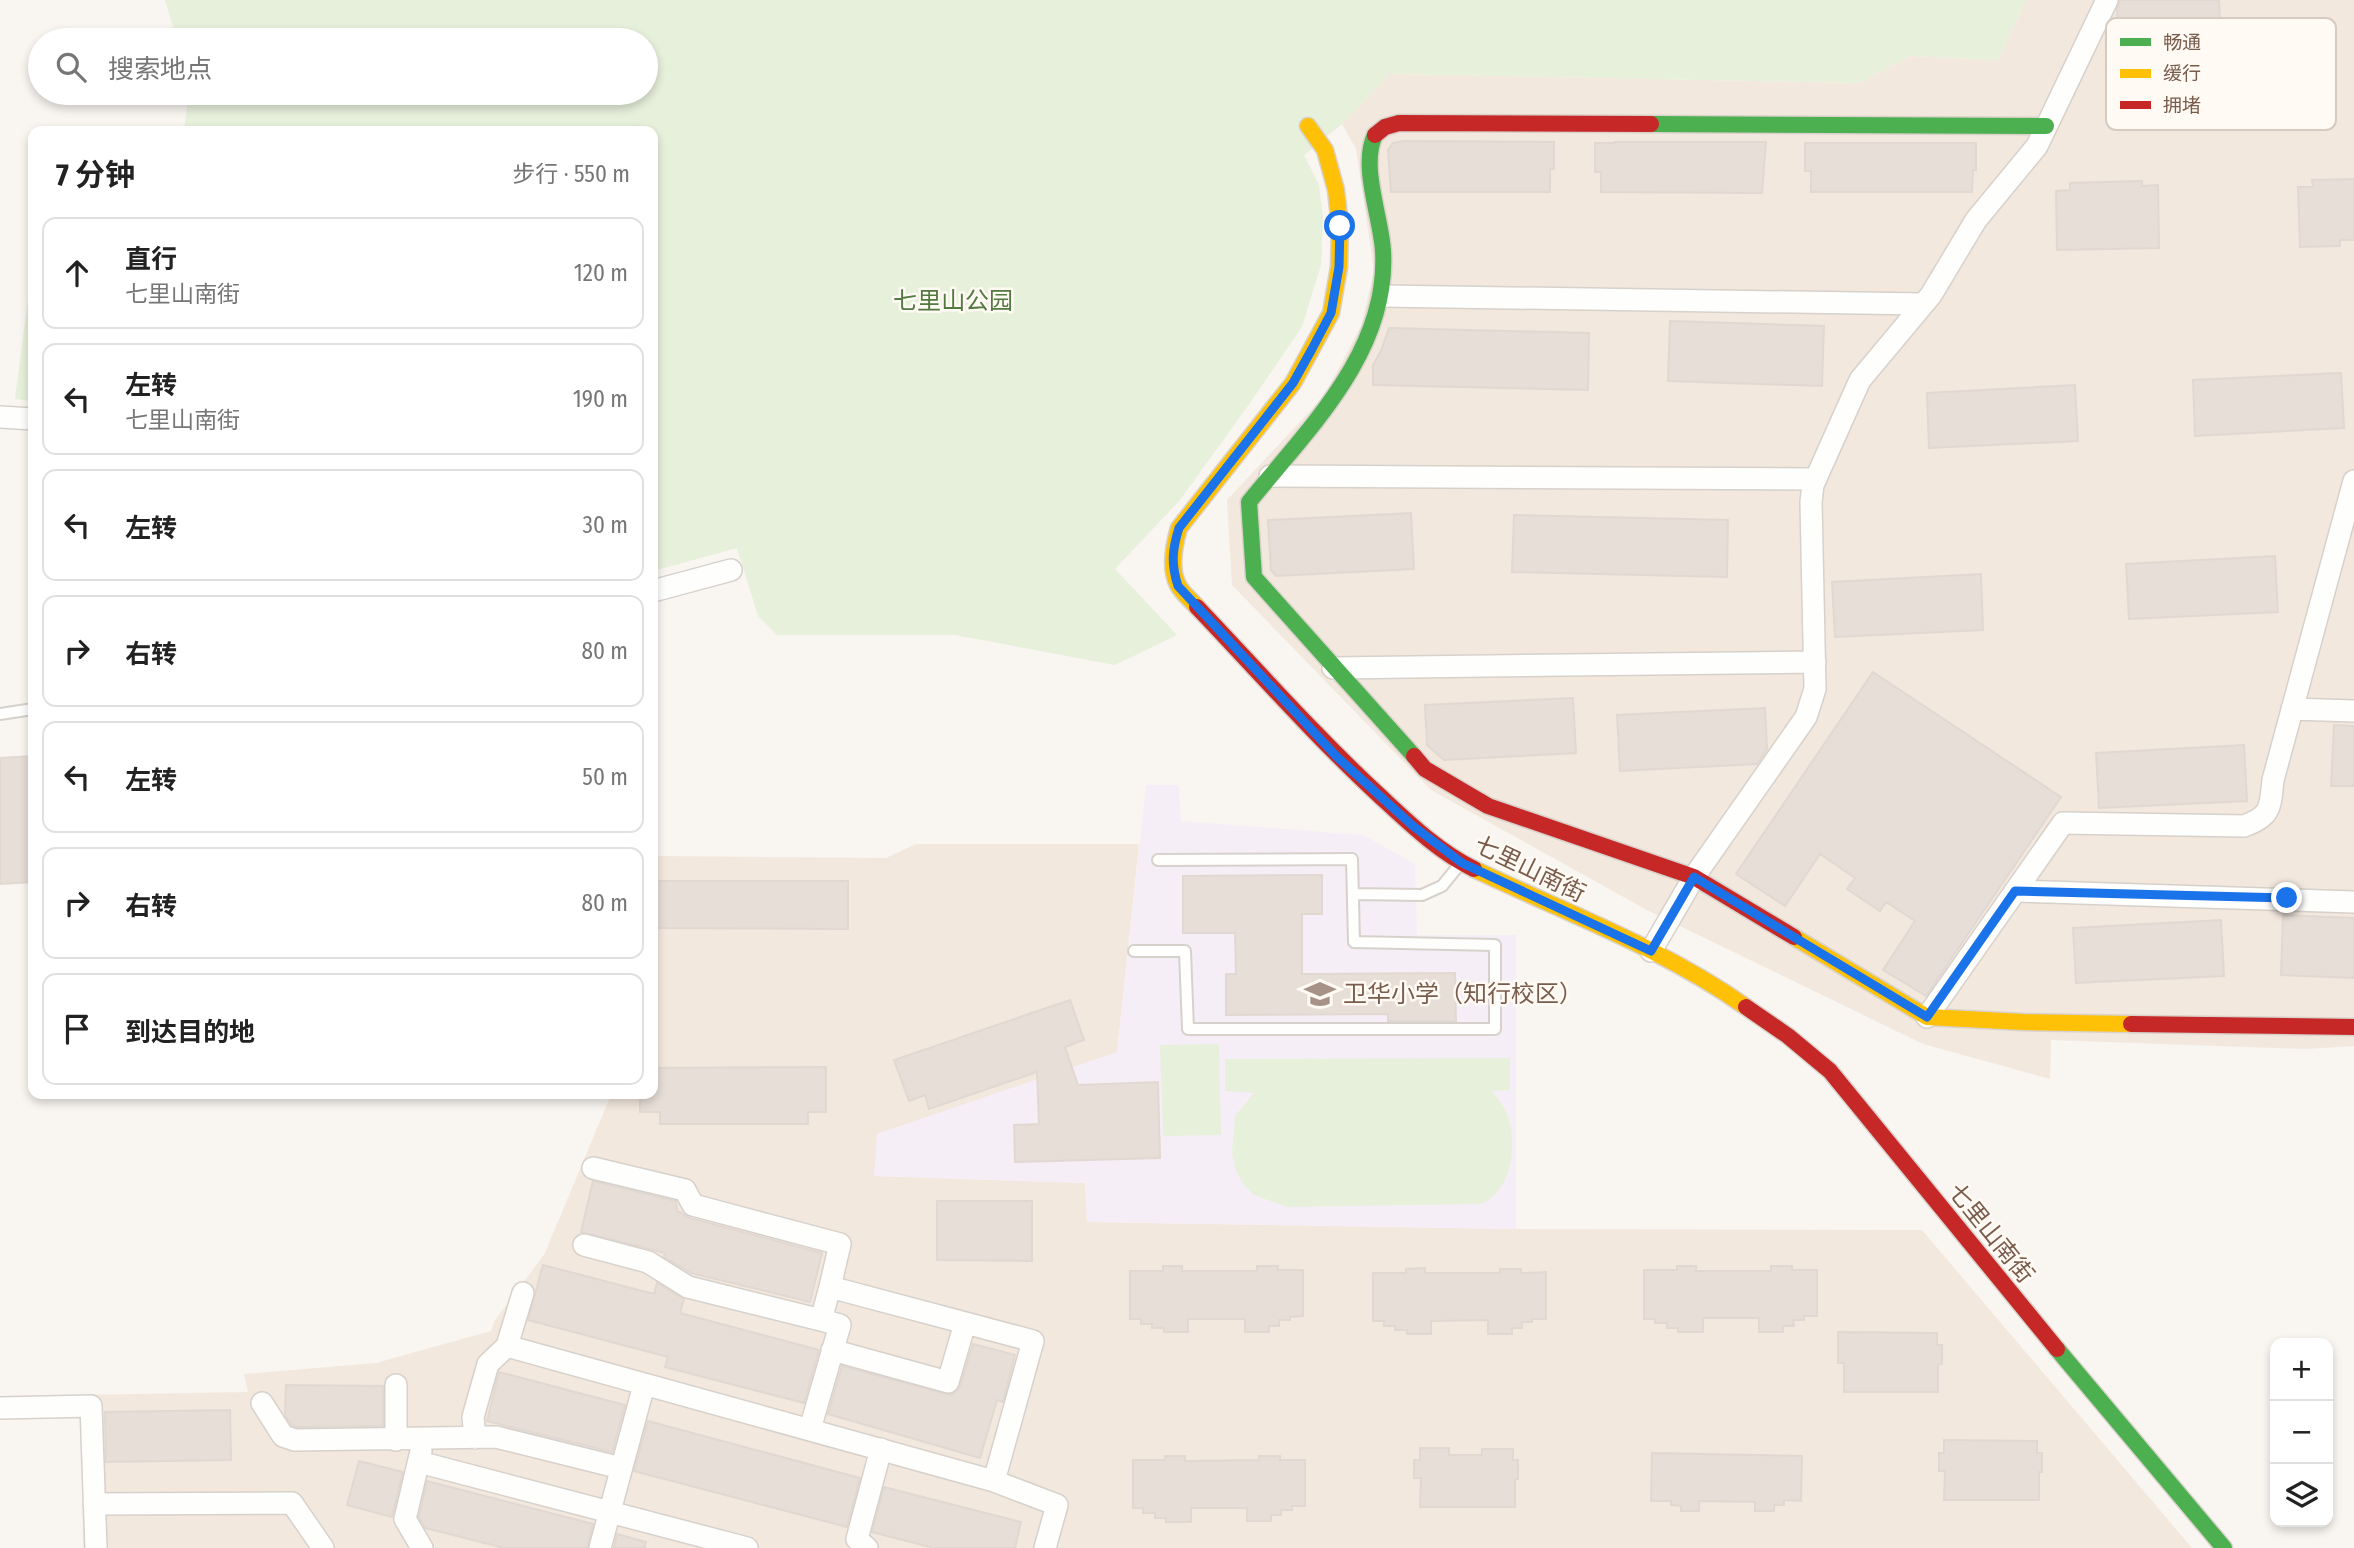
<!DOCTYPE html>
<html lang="zh">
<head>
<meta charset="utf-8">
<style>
  body { margin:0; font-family:"Fira Sans Condensed","Noto Sans SC",sans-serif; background:#f6f6f6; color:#222 }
  .controls { position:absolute; right:21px; bottom:21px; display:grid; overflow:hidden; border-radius:14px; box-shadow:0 4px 10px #0003 }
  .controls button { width:63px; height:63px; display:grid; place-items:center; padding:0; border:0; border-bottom:2px solid #e0e0e0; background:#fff; color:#222; font:35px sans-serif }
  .stop { position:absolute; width:21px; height:21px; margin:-16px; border:5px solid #1a73e8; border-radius:50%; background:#fff }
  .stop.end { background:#1a73e8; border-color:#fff; box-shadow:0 2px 7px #0008 }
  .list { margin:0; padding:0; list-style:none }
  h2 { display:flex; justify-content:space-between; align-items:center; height:91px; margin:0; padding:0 28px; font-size:30px }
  h2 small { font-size:23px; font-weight:400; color:#767676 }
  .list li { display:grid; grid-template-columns:46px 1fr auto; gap:21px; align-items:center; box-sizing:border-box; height:112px; margin:0 14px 14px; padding:0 14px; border:2px solid #e0e0e0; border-radius:14px }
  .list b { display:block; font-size:26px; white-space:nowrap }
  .list p { margin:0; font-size:23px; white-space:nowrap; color:#767676 }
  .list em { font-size:23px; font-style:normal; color:#767676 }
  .icon { flex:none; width:38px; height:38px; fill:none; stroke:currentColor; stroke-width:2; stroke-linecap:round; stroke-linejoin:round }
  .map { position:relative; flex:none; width:2354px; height:1548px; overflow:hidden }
  .search { position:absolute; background:#fff; box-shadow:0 4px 10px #0003; left:28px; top:28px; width:630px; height:77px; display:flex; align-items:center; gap:18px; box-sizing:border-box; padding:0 24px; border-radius:38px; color:#767676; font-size:26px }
  .panel { position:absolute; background:#fff; box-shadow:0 4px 10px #0003; left:28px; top:126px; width:630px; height:973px; border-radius:14px }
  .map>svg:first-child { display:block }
</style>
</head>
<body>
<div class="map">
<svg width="2354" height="1548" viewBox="0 0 2354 1548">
  <rect width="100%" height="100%" fill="#f9f5f0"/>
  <path fill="#f2e8de" d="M 2026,0 L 2354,0 L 2354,1046 L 2305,1049 L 2051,1040 L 2050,1079 L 1923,1044 L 1647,910 L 1431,790 L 1232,585 L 1227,500 L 1324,396 L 1361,326 L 1374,270 L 1356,149 L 1342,124 L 1390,74 L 1859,83 L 1910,56 L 1998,60 Z
    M 916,844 L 1139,844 L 1117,1053 L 877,1134 L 875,1176 L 1085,1183 L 1087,1222 L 1516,1229 L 1922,1230 L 2192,1548 L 83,1548 L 81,1395 L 248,1392 L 244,1374 L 376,1363 L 491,1331 L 495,1320 L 544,1255 L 611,1095 L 653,1094 L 653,856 L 886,858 Z"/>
  <path fill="#f6eef6" d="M 1146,785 L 1179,785 L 1181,821 L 1363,835 L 1415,864 L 1417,935 L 1516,935 L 1516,1229 L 1087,1222 L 1085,1183 L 874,1176 L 877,1134 L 1117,1052 Z"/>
  <path fill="#e7f0db" d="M 165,0 L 2026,0 L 1998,60 L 1910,56 L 1859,83 L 1390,74 L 1342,124 L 1304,155 L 1319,185 L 1323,217 L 1321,265 L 1302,327 L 1245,410 L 1180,500 L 1115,569 L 1177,635 L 1115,665 L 955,635 L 777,635 L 758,616 L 737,548 L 653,571 L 653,131 L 184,131 L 189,93 L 646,93 L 646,40 L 177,40 Z
    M 30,283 L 33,283 L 33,401 L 15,399 Z
    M 1219,1044 L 1221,1135 L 1163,1136 L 1160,1045 Z
    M 1510,1058 L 1510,1090 L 1492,1091 C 1499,1100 1506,1109 1509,1120 C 1517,1148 1511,1192 1481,1204 L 1287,1207 L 1254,1195 L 1243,1184 L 1235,1168 L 1232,1152 L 1235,1116 L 1254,1093 L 1225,1091 L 1225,1059 Z"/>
  <path fill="#e6ded7" stroke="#e2d8d2" stroke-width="2" d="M 2120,0 L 2219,0 L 2221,51 L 2118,53 L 2117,9 Z
    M 1403,141 L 1554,142 L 1554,169 L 1550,169 L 1550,192 L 1391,192 L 1388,150 L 1393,143 Z
    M 1615,142 L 1766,142 L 1762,193 L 1601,192 L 1601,172 L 1595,172 L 1595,143 L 1615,143 Z
    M 1805,143 L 1976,143 L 1976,170 L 1973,170 L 1972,192 L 1811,192 L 1811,171 L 1805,171 Z
    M 2354,179 L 2354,240 L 2340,240 L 2340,246 L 2300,247 L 2298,187 L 2313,187 L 2312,180 Z
    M 2142,181 L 2142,186 L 2158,185 L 2159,248 L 2057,250 L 2056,191 L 2070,190 L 2070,183 Z
    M 1670,321 L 1824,326 L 1822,386 L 1668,381 Z
    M 1389,328 L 1589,333 L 1588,390 L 1373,385 L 1373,365 L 1381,351 Z
    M 2341,373 L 2344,428 L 2195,436 L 2193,380 Z
    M 2075,385 L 2078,441 L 1929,448 L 1927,393 Z
    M 1411,513 L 1414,569 L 1276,576 L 1271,570 L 1268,520 Z
    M 1514,515 L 1728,520 L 1727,577 L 1512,572 Z
    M 2275,556 L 2278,612 L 2129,619 L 2126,564 Z
    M 1981,574 L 1983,630 L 1835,637 L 1832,582 Z
    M 1873,672 L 2061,797 L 1926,996 L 1883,970 L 1915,921 L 1886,902 L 1880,911 L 1847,889 L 1855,878 L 1820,854 L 1785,906 L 1736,874 Z
    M 1573,698 L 1576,753 L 1444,760 L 1427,745 L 1425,705 Z
    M 1765,708 L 1767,749 L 1757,764 L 1620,771 L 1617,715 Z
    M 2334,725 L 2354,726 L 2354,786 L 2331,786 Z
    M 2244,745 L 2247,801 L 2099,808 L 2096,753 Z
    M 33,756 L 33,882 L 0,884 L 0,758 Z
    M 1322,875 L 1322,914 L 1302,914 L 1302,974 L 1455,973 L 1456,1021 L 1388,1021 L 1388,1014 L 1226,1015 L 1226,974 L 1236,974 L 1235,933 L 1183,933 L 1183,876 Z
    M 653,881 L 848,881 L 848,929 L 653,928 Z
    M 2283,915 L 2354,918 L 2354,978 L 2281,975 Z
    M 2221,920 L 2224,976 L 2076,983 L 2073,928 Z
    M 1070,1000 L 1084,1040 L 1065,1047 L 1078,1085 L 1158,1082 L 1160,1158 L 1015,1162 L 1014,1125 L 1039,1124 L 1037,1072 L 929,1109 L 925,1095 L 909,1101 L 894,1060 Z
    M 826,1067 L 826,1112 L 808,1112 L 808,1124 L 660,1124 L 660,1112 L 640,1112 L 640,1094 L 653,1094 L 653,1068 Z
    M 593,1181 L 676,1201 L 677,1211 L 690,1218 L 822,1253 L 810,1302 L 691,1273 L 664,1257 L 665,1253 L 581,1232 Z
    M 937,1201 L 1032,1201 L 1032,1261 L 937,1260 Z
    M 543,1265 L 654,1294 L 657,1283 L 684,1299 L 680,1313 L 819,1350 L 804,1403 L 665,1367 L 668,1357 L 528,1320 Z
    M 1163,1266 L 1182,1266 L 1182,1271 L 1257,1271 L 1257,1266 L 1278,1266 L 1278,1270 L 1303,1270 L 1303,1316 L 1290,1317 L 1290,1320 L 1279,1320 L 1279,1326 L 1269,1326 L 1269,1332 L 1245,1332 L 1245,1319 L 1188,1319 L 1188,1332 L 1164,1332 L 1164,1328 L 1152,1328 L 1152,1324 L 1141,1324 L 1141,1319 L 1130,1319 L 1130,1271 L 1163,1271 Z
    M 1677,1266 L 1696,1266 L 1696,1271 L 1771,1271 L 1771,1266 L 1792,1266 L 1792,1270 L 1817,1270 L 1817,1316 L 1804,1316 L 1804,1320 L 1793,1320 L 1794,1326 L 1783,1326 L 1783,1332 L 1759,1332 L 1759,1318 L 1703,1318 L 1703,1332 L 1678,1332 L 1678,1328 L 1667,1328 L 1667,1323 L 1655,1323 L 1655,1319 L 1644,1319 L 1644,1270 L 1677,1270 Z
    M 1425,1268 L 1425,1273 L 1500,1273 L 1500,1269 L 1521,1269 L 1521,1273 L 1546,1272 L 1546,1319 L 1532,1319 L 1532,1322 L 1522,1322 L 1522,1328 L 1512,1328 L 1512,1334 L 1488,1334 L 1488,1320 L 1431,1321 L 1431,1334 L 1407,1334 L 1407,1330 L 1395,1330 L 1395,1326 L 1384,1326 L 1384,1321 L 1373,1321 L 1373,1273 L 1406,1273 L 1406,1269 Z
    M 1838,1332 L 1937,1333 L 1937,1345 L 1942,1345 L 1942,1364 L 1938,1364 L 1938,1392 L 1844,1392 L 1844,1363 L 1838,1363 Z
    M 973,1344 L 1015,1355 L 1003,1402 L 997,1400 L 980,1458 L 828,1414 L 842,1366 L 951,1395 L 960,1386 Z
    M 499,1372 L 625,1405 L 612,1452 L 487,1421 Z
    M 286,1385 L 383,1386 L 383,1426 L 297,1427 L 292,1425 L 285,1415 Z
    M 230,1410 L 231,1460 L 106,1462 L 105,1412 Z
    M 648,1421 L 860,1478 L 847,1527 L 634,1471 Z
    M 1944,1440 L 2037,1441 L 2037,1453 L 2042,1453 L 2042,1472 L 2039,1472 L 2039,1500 L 1944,1500 L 1945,1471 L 1939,1471 L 1939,1453 L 1944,1453 Z
    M 1420,1448 L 1449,1448 L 1449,1455 L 1482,1455 L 1482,1449 L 1513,1449 L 1513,1460 L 1518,1460 L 1518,1479 L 1515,1479 L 1515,1507 L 1420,1507 L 1421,1478 L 1414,1478 L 1414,1460 L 1420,1460 Z
    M 1652,1453 L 1802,1456 L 1801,1501 L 1784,1500 L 1784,1505 L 1774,1505 L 1774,1511 L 1755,1511 L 1755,1502 L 1699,1501 L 1699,1511 L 1681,1511 L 1681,1506 L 1671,1505 L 1671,1501 L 1651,1501 Z
    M 1165,1456 L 1185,1456 L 1185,1461 L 1259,1460 L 1259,1456 L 1280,1456 L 1280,1460 L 1305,1460 L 1305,1506 L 1292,1506 L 1292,1510 L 1281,1510 L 1281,1515 L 1271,1515 L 1271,1521 L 1247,1521 L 1247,1508 L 1191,1508 L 1191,1522 L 1166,1522 L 1166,1518 L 1155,1518 L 1155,1513 L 1143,1513 L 1143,1508 L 1133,1508 L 1133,1460 L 1165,1460 Z
    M 359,1461 L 403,1472 L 392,1517 L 347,1505 Z
    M 427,1481 L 593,1524 L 587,1548 L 504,1548 L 425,1528 L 419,1517 Z
    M 884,1487 L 1021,1522 L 1015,1548 L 934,1548 L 872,1532 Z
    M 617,1534 L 646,1542 L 645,1548 L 614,1548 Z"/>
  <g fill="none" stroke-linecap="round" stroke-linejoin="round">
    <g stroke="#d7d1cb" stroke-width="14">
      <path id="lane" d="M 0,714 L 33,709
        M 1353,894 L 1422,895 L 1442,886 L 1460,864
        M 1134,951 L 1185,951 L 1188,1029 L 1495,1029 L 1495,945 L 1354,942 L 1352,859 L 1158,860"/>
    </g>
    <g stroke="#d7d1cb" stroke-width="24">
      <path id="street" d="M 1382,296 L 1923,304
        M 0,417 L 33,419
        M 1270,476 L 1816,479
        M 653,591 L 731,570
        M 1333,668 L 1815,662
        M 2292,709 L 2354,711
        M 2015,891 L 2354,902
        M 1651,951 L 1694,877 L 1806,717 L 1815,689 L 1811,502 L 1813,485 L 1860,380 L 1931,295 L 1976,220 L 2037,146 L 2107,0
        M 1927,1017 L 2063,823 L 2244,826 C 2272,816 2270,807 2273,780 L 2354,481
        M 584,1245 L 648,1262 L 688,1287 L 821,1320 L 830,1287
        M 523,1293 L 507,1346 L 994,1481 L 1033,1341 L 830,1287 L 840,1244 L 693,1205 L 685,1190 L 593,1168
        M 832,1350 L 948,1382 L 965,1323
        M 396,1385 L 396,1440
        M 262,1403 L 283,1436 L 295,1440 L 496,1437 L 621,1468
        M 0,1408 L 91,1406 L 96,1548
        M 810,1429 L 840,1325 L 821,1320
        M 475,1438 L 473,1417 L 488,1364 L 507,1346
        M 421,1451 L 405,1519 L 422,1548
        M 419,1462 L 747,1548
        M 994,1481 L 1057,1505 L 1045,1548
        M 94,1504 L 292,1503 L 323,1548
        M 600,1548 L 644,1385
        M 867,1548 L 857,1539 L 881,1449"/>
    </g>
    <g stroke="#d9d2cb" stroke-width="19">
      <path id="fast" d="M 1651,124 L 2046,126
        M 1375,135 C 1360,166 1381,217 1383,251 C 1389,352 1308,429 1249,502 L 1254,577 L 1414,756
        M 2057,1349 L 2224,1548"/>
    </g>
    <g stroke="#d9d2cb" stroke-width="19">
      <path id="slow" d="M 1197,607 C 1191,600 1182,593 1178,585 C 1169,568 1174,545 1179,528 L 1293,383 L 1331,313 L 1339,267 L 1340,226 L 1336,190 L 1325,150 L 1308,126
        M 1474,869 C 1566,913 1663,948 1746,1007
        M 1794,937 L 1927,1017 L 2023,1022 L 2131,1024"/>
    </g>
    <g stroke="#d9d2cb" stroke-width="19">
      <path id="jam" d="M 1375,135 L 1385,127 L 1399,123 L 1651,124
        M 1197,607 C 1258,671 1316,737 1381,797 C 1409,823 1439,852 1474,869
        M 1414,756 L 1425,769 L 1488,806 L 1694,877 L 1794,937
        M 1746,1007 L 1788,1036 L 1830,1071 L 2057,1349
        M 2131,1024 L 2354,1027"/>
    </g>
    <use href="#lane" stroke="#fefefd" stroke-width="10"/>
    <use href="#street" stroke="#fefefd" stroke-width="21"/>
    <use href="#fast" stroke="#4caf50" stroke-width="16"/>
    <use href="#slow" stroke="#ffc107" stroke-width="16"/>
    <use href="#jam" stroke="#c62828" stroke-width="16"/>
  </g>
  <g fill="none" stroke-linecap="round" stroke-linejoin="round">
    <path stroke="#1a73e8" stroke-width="9" d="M 1340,226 L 1339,267 L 1331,313 L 1312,349 L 1293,383 L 1179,528 C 1172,550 1171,564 1178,586 L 1337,757 L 1413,826 L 1462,863 L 1651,951 L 1694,877 L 1927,1017 L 2015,891 L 2287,898"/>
  </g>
  <defs>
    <g id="school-bare" transform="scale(2.415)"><path d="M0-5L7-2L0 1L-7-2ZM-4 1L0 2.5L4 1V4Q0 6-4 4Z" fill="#a69286" stroke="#fffaf3" stroke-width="2.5" paint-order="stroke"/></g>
  </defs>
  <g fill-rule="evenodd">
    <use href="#school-bare" x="1320" y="994"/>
  </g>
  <g text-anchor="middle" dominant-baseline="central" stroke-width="5" stroke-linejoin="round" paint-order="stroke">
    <g font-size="24" fill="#537a41" stroke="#fffaf3">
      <text x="953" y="301">七里山公园</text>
    </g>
    <g font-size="24" fill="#7a5c4d" stroke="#fffaf3">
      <text transform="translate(1530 869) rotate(26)">七里山南街</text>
      <text transform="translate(1991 1233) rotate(51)">七里山南街</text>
    </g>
    <g font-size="24" fill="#7a5c4d" stroke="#fffaf3" text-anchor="start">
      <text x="1343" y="994">卫华小学（知行校区）</text>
    </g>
  </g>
  <rect x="2106" y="18" width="230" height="112" rx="10" fill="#fffaf3" stroke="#d7cbc1" stroke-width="2"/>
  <rect x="2120" y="38" width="31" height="8" fill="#4caf50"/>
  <rect x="2120" y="69" width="31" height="9" fill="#ffc107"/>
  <rect x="2120" y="101" width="31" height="8" fill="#c62828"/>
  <g font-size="19" fill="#7a5c4d">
    <text x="2163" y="49">畅通</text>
    <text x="2163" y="80">缓行</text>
    <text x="2163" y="112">拥堵</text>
  </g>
</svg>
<div class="controls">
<button>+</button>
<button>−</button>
<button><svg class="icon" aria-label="layers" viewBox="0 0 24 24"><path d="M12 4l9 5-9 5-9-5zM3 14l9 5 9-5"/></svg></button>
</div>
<div class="stop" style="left:1340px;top:226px"></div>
<div class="stop end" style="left:2287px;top:898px"></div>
<div class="search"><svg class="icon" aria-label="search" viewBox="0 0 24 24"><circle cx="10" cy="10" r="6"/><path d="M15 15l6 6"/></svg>搜索地点</div>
<section class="panel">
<h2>7 分钟<small>步行 · 550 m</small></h2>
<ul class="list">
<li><svg class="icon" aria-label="ahead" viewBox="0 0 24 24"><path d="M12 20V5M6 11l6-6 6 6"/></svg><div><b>直行</b><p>七里山南街</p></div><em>120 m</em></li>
<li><svg class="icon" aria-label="left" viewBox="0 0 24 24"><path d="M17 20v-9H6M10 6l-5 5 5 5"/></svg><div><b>左转</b><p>七里山南街</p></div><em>190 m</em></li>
<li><svg class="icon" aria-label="left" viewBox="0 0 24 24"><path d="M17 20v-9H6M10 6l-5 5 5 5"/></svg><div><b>左转</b></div><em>30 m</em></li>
<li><svg class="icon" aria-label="right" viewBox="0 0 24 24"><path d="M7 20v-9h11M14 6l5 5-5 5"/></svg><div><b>右转</b></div><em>80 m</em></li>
<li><svg class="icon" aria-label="left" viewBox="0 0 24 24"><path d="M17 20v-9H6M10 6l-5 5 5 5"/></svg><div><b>左转</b></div><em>50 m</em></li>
<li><svg class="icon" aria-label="right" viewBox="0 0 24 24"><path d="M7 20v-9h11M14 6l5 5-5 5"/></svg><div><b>右转</b></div><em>80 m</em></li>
<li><svg class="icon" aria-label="arrive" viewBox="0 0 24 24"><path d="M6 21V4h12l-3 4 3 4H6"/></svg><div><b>到达目的地</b></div></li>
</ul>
</section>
</div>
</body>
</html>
